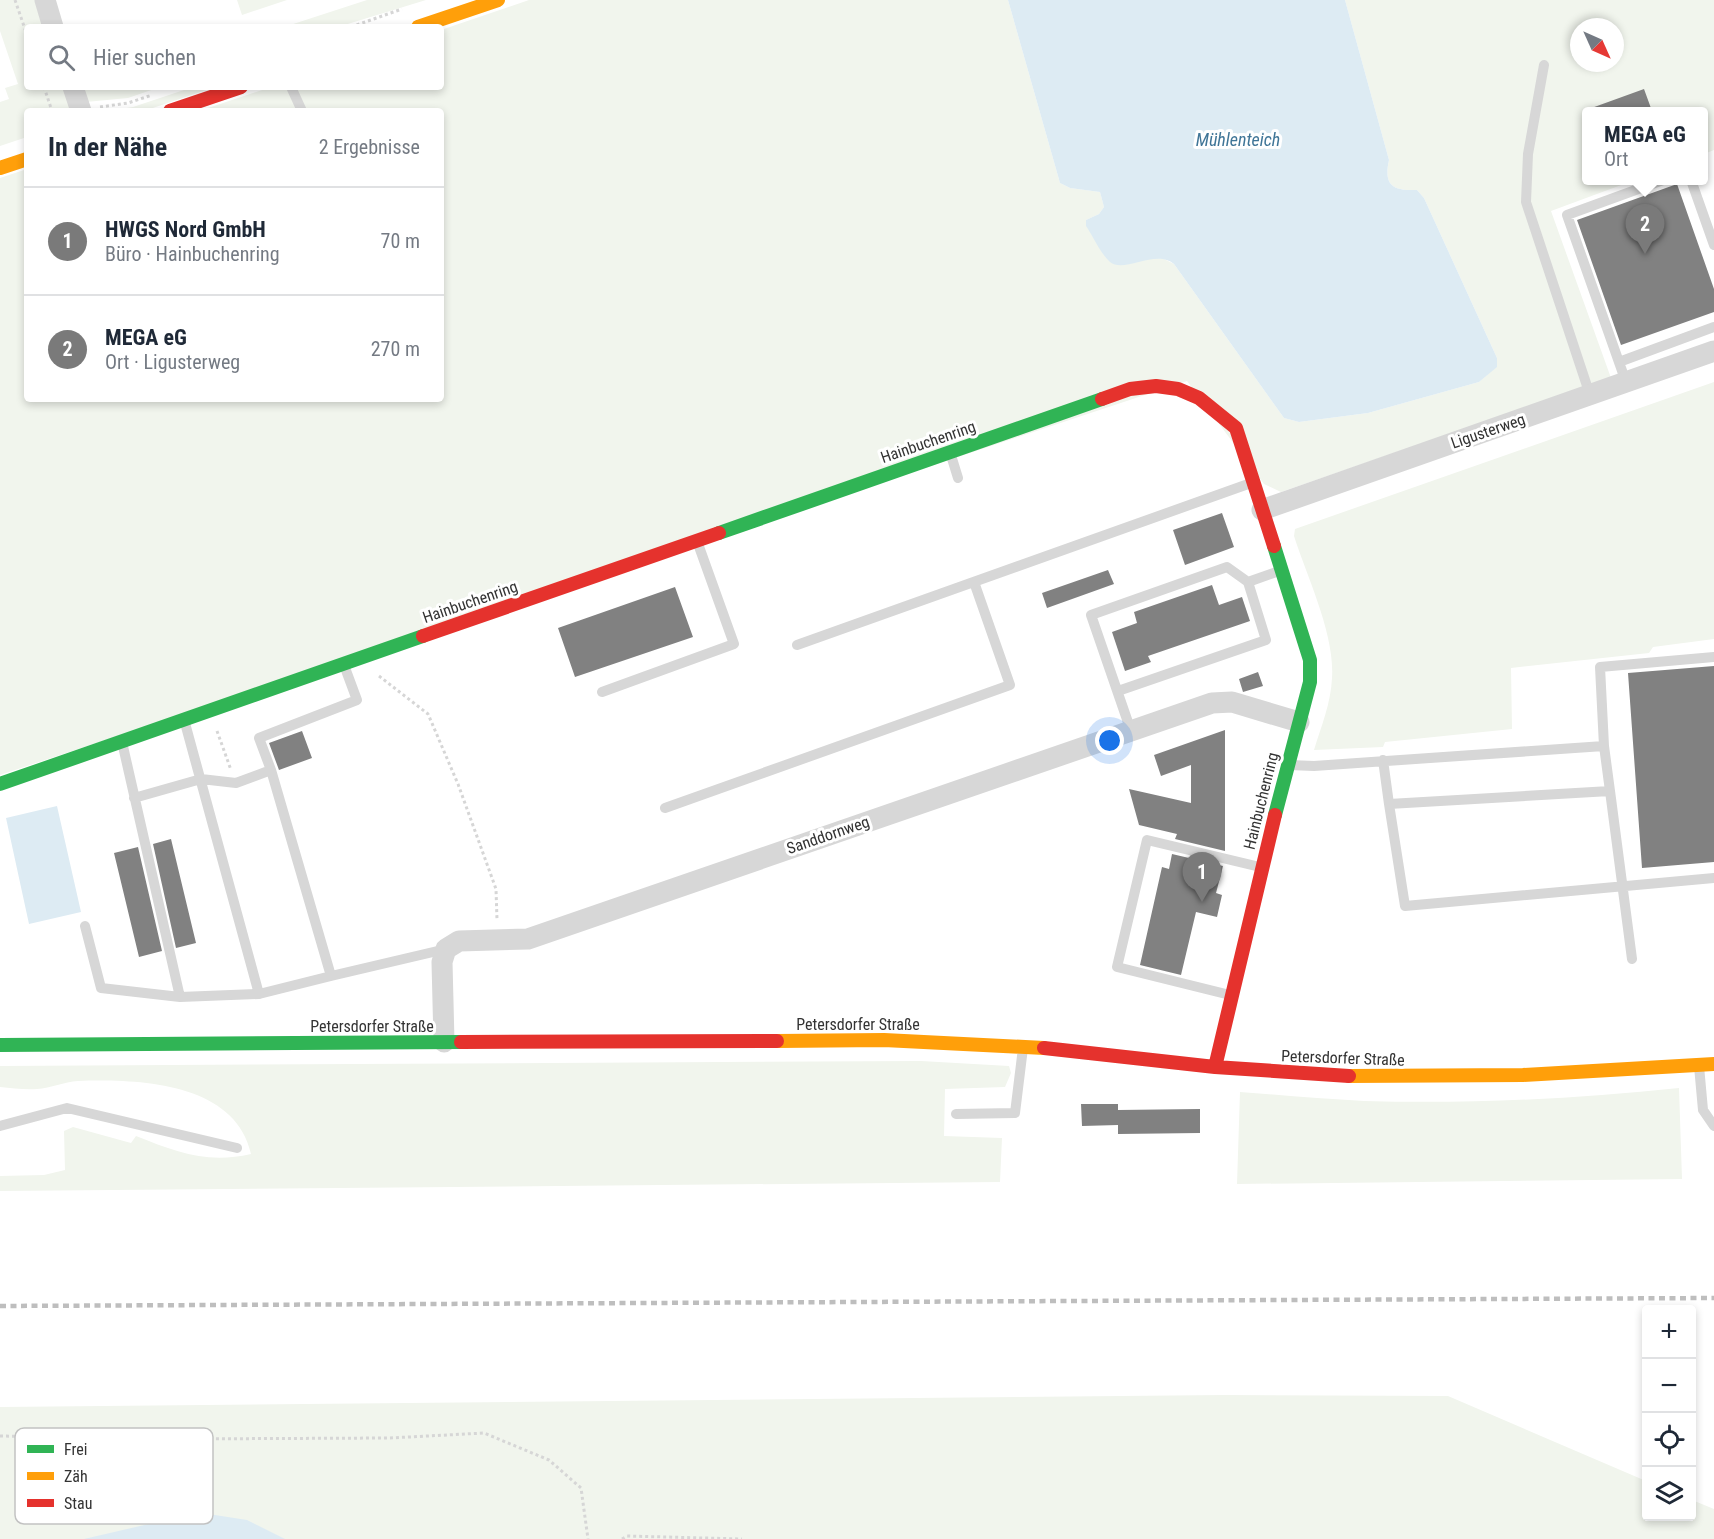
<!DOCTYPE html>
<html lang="de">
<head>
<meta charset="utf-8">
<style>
  body { margin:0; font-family:"Roboto Condensed",sans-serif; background:#f6f6f7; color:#1f2937 }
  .controls { position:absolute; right:18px; bottom:18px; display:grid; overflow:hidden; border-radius:6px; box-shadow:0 3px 9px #0003 }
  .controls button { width:54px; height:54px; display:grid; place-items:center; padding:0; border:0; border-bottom:2px solid #e0e1e3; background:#fff; color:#1f2937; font:30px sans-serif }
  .compass { position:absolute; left:1570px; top:18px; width:54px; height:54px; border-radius:50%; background:#fff; box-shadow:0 3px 9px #0003; rotate:135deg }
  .you { position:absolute; left:1110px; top:741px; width:21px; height:21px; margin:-15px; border:4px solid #fff; border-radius:50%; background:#1a73e8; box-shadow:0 0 0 9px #1a73e833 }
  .badge { display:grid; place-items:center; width:39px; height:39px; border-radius:50%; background:#7a7a7a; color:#fff; font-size:20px; font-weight:700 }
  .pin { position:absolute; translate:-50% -50px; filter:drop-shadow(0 2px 3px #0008) }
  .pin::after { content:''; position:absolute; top:32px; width:21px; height:18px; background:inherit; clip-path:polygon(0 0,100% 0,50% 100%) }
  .popup { position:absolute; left:1582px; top:107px; width:126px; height:78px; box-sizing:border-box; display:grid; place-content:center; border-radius:6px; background:#fff; filter:drop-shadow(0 2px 4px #0005); font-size:20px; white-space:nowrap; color:#747a83 }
  .popup b { font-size:22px; color:#1f2937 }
  .popup::after { content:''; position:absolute; left:50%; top:100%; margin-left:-12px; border:12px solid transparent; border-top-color:#fff }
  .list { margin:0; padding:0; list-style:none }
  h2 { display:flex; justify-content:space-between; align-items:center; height:78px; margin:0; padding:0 24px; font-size:26px }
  h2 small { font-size:20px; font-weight:400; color:#747a83 }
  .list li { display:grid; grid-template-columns:39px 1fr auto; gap:18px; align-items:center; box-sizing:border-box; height:108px; padding:0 24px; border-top:2px solid #e0e1e3 }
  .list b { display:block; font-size:22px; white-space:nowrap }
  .list p { margin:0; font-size:20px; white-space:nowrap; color:#747a83 }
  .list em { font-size:20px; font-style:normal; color:#747a83 }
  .icon { flex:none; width:33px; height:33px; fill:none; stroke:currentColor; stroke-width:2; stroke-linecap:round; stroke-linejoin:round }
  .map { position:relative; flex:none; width:1714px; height:1539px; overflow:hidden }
  .search { position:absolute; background:#fff; box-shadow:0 3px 9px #0003; left:24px; top:24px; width:420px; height:66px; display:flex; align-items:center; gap:15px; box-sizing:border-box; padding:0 21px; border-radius:6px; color:#747a83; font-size:22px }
  .panel { position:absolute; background:#fff; box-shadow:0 3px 9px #0003; left:24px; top:108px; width:420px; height:294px; border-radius:6px }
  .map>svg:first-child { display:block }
</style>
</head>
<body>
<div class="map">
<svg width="1714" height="1539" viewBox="0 0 1714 1539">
  <rect width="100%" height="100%" fill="#fff"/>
  <path fill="#f1f5ed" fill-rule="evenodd" d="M 0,0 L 45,0 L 53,27 L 27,27 L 27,87 L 73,87 L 81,111 L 27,111 L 27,137 L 0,146 L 0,102 L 9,99 L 5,88 L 18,84 L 0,31 Z
    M 237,0 L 287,0 L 242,15 Z
    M 367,0 L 426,0 L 338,27 L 284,27 Z
    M 529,0 L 1008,0 L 1060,183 L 1070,188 L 1100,192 L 1104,207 L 1099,214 L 1086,220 L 1174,264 L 1284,418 L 1299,422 L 1368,413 L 1479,382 L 1497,366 L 1497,358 L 1424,198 L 1417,190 C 1394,191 1383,186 1389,160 L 1345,0 L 1714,0 L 1714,150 L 1704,154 L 1704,112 L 1586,112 L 1586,180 L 1632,181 L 1551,211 L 1611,378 L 1281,492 L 1264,484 L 1187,381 L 0,775 L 0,178 L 27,169 L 27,399 L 441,399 L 441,111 L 199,111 L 271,87 L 441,87 L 441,30 ZM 1579,27 L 1615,27 L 1615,63 L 1579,63 Z
    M 81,87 L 160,87 L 128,98 L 86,102 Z
    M 193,87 L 215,87 L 144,111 L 106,111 L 133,107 Z
    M 1714,382 L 1714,639 L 1653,647 L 1649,653 L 1511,668 L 1512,729 L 1385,742 L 1383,747 L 1314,750 C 1321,727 1331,703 1332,678 C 1335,634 1307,577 1294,536 L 1295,529 Z
    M 921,1061 L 1009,1066 L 1011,1073 L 1005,1087 L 945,1089 L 944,1136 L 1002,1138 L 1000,1182 L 0,1191 L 0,1176 L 44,1175 L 65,1170 L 64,1131 L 73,1127 L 131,1143 L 136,1136 C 176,1152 207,1164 251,1154 C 235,1082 138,1079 78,1081 C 64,1082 51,1088 37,1089 C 25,1090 12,1088 0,1087 L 0,1066 Z
    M 1679,1088 L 1682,1179 L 1237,1184 L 1240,1092 C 1281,1095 1323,1099 1364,1101 C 1469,1104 1575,1099 1679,1088 Z
    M 1225,1395 L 1448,1396 L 1646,1481 L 1646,1516 L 1692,1516 L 1692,1500 L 1714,1509 L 1714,1539 L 0,1539 L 0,1407 Z"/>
  <path fill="#ddebf3" d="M 1008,0 L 1345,0 L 1389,160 C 1383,186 1394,191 1417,190 L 1424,198 L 1497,358 L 1497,367 L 1479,382 L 1368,413 L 1299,422 L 1284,418 L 1174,264 C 1156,248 1124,274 1110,262 C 1100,253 1093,236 1086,226 L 1086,220 L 1099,214 L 1104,207 L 1100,192 L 1070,188 L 1060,183 Z
    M 57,806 L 81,912 L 29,924 L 6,818 Z
    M 202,1513 L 247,1520 L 285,1539 L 84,1539 L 153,1523 L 178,1514 Z"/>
  <path fill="#818181" d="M 1644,89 L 1652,111 L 1586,111 L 1586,110 Z
    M 1677,184 L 1714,289 L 1714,312 L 1621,345 L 1577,220 Z
    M 1222,513 L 1234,547 L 1185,565 L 1173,530 Z
    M 1108,570 L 1114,584 L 1047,608 L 1042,593 Z
    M 1212,585 L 1219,605 L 1242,597 L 1250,621 L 1148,656 L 1151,662 L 1125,671 L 1112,632 L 1137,623 L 1134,612 Z
    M 675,587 L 693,637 L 575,677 L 558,628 Z
    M 1714,666 L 1714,862 L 1642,868 L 1628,673 Z
    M 1258,672 L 1263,686 L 1243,692 L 1239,679 Z
    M 1225,730 L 1225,851 L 1175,839 L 1177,834 L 1139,825 L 1129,789 L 1191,803 L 1191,765 L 1161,776 L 1154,755 Z
    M 302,731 L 312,758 L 279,770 L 269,743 Z
    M 171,839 L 196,943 L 176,948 L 153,844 Z
    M 138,847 L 162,951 L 139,957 L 114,853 Z
    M 1172,854 L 1223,866 L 1216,893 L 1222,895 L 1217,917 L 1196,912 L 1181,975 L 1140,965 L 1162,867 L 1169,869 Z
    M 1081,1104 L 1118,1104 L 1118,1110 L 1200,1109 L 1200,1133 L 1118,1134 L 1118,1125 L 1082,1126 Z"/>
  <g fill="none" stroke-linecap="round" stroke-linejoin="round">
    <path stroke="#d6d6d6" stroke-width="3" stroke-dasharray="3 3" stroke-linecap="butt" d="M 15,0 L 27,35
      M 351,27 L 402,9
      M 44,87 L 52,111
      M 100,107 L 128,103 L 152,95
      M 379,676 L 428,714 L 458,784 L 496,889 L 497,920
      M 217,731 L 231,770
      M 0,1436 L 168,1439 L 390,1438 L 484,1433 L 549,1460 L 581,1488 L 588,1539
      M 622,1539 L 627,1536 L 742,1539"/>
    <path stroke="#d7d7d7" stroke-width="10" d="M 1544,65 L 1528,154 L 1526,202 L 1590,395
      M 291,87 L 302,111
      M 1691,180 L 1714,245
      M 1619,362 L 1714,327
      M 1626,382 L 1567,215 L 1663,180
      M 950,452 L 958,478
      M 797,645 L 1251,483
      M 1118,691 L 1266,640 L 1248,582
      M 602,692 L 734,644 L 697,541
      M 1131,731 L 1091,615 L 1227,567 L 1248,582 L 1279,571
      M 122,742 L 180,997
      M 1383,760 L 1389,804 L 1610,791 L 1604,746
      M 1289,765 L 1314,766 L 1604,746 L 1600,667 L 1714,657
      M 1610,791 L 1632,959
      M 134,798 L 201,779 L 236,783 L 271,770 L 259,738 L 357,700 L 344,665
      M 1389,804 L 1405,906 L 1714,878
      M 665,808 L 1010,685 L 974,582
      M 85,926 L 101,988 L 180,997 L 259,994 L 185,723
      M 331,976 L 446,949
      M 259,994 L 331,976 L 271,770
      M 1230,995 L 1117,967 L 1147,840 L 1260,867
      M 1699,1066 L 1703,1110 L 1714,1126
      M 956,1114 L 1015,1113 L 1023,1048
      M 0,1126 L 67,1108 L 237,1148"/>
    <path stroke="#d7d7d7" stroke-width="21" d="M 45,0 L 53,27
      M 73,87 L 81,111
      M 1262,510 L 1714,351
      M 444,1042 L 442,962 L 446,949 L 459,941 L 528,939 L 1212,703 L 1232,702 L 1299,722"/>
    <path stroke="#30b455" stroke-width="14" d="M 719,533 L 1102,399
      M 1274,546 L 1310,660 L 1310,682 L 1275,815
      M 0,784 L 423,636
      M 0,1045 L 461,1042"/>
    <path stroke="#ff9f0a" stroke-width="14" d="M 418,27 L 498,0
      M 0,168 L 27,159
      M 777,1041 L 884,1040 L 1044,1048
      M 1349,1076 L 1523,1075 L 1714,1064"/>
    <path stroke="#e5322d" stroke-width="14" d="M 170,111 L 241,87
      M 1102,399 L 1130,389 L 1156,386 L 1178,389 L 1199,398 L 1236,428 L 1274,546
      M 423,636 L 719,533
      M 461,1042 L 777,1041
      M 1044,1048 L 1215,1067 L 1349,1076
      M 1215,1067 L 1275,815"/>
    <path stroke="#bebebe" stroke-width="4.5" stroke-dasharray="6 4.5" stroke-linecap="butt" d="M 0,1306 L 1714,1298"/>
  </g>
  <g text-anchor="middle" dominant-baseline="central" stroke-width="6" stroke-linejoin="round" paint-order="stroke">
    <g font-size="16" fill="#333" stroke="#fff">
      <text transform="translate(1488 431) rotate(-19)">Ligusterweg</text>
      <text transform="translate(928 442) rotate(-19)">Hainbuchenring</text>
      <text transform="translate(470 602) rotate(-19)">Hainbuchenring</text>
      <text transform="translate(1261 801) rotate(-76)">Hainbuchenring</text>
      <text transform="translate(828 835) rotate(-19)">Sanddornweg</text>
      <text x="858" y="1024">Petersdorfer Straße</text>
      <text x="372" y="1026">Petersdorfer Straße</text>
      <text transform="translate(1343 1058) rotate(2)">Petersdorfer Straße</text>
    </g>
    <g font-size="18" font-style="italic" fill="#3f7597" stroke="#fff">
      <text x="1238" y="139">Mühlenteich</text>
    </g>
  </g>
  <rect x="15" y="1428" width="198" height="96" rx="9" fill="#fff" stroke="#c2c2c2" stroke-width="1.5"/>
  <rect x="27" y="1445" width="27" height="8" fill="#30b455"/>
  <rect x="27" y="1472" width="27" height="8" fill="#ff9f0a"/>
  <rect x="27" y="1499" width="27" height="8" fill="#e5322d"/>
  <g font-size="16" fill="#333">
    <text x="64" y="1455">Frei</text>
    <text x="64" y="1482">Zäh</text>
    <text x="64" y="1509">Stau</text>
  </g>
</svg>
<div class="controls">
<button>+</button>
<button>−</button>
<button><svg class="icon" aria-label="locate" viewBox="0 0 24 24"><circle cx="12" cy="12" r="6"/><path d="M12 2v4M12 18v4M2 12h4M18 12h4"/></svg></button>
<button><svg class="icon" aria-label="layers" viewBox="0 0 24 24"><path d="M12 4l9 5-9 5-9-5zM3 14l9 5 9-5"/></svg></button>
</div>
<svg class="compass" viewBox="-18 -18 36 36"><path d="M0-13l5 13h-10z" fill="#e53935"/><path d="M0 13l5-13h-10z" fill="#747a83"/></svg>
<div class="you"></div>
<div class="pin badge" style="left:1202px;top:902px">1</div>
<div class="pin badge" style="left:1645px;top:254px">2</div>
<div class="popup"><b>MEGA eG</b>Ort</div>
<div class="search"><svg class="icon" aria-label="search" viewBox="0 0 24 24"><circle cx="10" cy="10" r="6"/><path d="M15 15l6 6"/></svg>Hier suchen</div>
<section class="panel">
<h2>In der Nähe<small>2 Ergebnisse</small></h2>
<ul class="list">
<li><span class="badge">1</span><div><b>HWGS Nord GmbH</b><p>Büro · Hainbuchenring</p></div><em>70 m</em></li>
<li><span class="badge">2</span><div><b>MEGA eG</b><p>Ort · Ligusterweg</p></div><em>270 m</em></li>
</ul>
</section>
</div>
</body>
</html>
